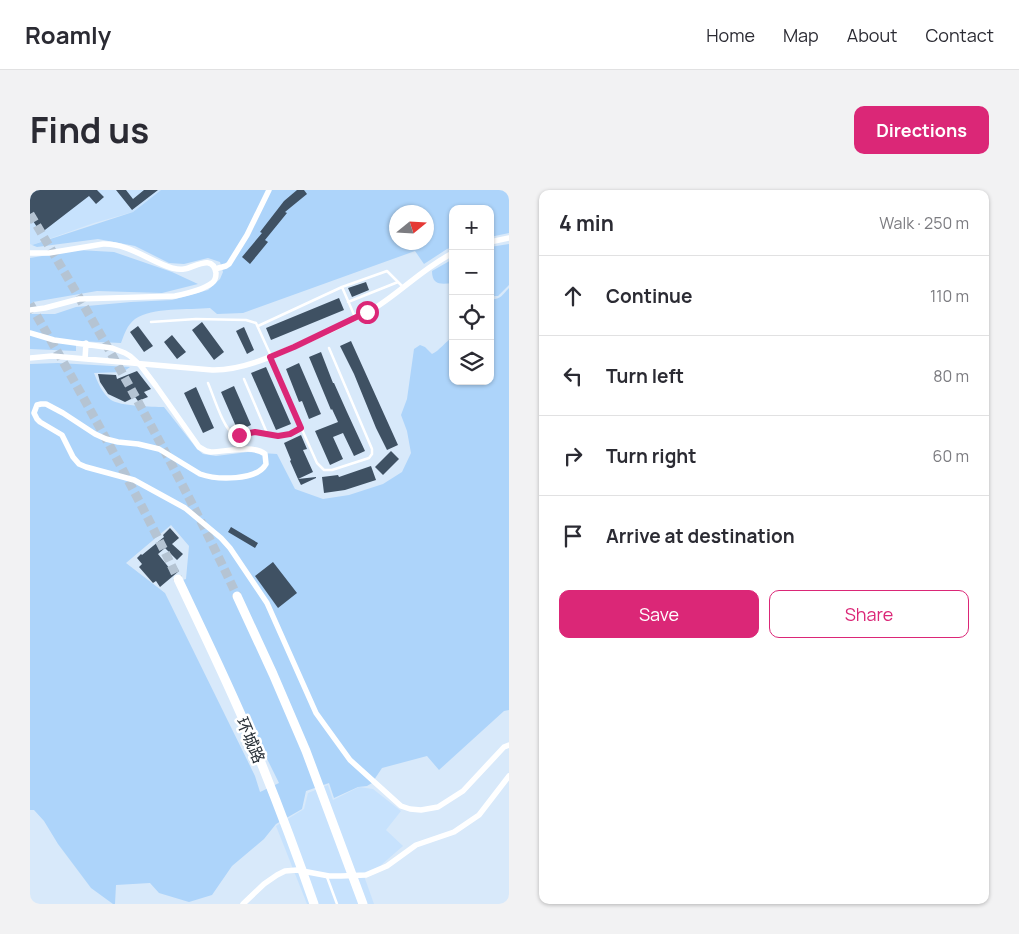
<!DOCTYPE html>
<html lang="en">
<head>
<meta charset="utf-8">
<style>
  body { margin:0; font-family:Manrope,"Noto Sans SC",sans-serif; background:#f2f2f3; color:#2b2b33 }
  .controls { position:absolute; right:15px; top:15px; display:grid; overflow:hidden; border-radius:10px; box-shadow:0 1px 4px #0004 }
  .controls button { width:45px; height:45px; display:grid; place-items:center; padding:0; border:0; border-bottom:1px solid #e1e1e2; background:#fff; color:#2b2b33; font:25px sans-serif }
  .compass { position:absolute; left:359px; top:15px; width:45px; height:45px; border-radius:50%; background:#fff; box-shadow:0 1px 4px #0004; rotate:72deg }
  .stop { position:absolute; width:15px; height:15px; margin:-11px; border:4px solid #db2777; border-radius:50%; background:#fff }
  .stop.end { background:#db2777; border-color:#fff; box-shadow:0 1px 5px #0008 }
  .list { margin:0; padding:0; list-style:none }
  h2 { display:flex; justify-content:space-between; align-items:center; height:65px; margin:0; padding:0 20px; font-size:21px }
  h2 small { font-size:16px; font-weight:400; color:#7c7c81 }
  .list li { display:grid; grid-template-columns:32px 1fr auto; gap:15px; align-items:center; box-sizing:border-box; height:80px; padding:0 20px; border-top:1px solid #e1e1e2 }
  .list b { display:block; font-size:19px; white-space:nowrap }
  .list em { font-size:16px; font-style:normal; color:#7c7c81 }
  .actions { display:flex; gap:10px; padding:15px 20px }
  .actions a { flex:1; padding:11px 0; border:1px solid #db2777; border-radius:10px; text-align:center; font-size:18px; color:#db2777 }
  .actions .main { background:#db2777; color:#fff }
  .icon { flex:none; width:28px; height:28px; fill:none; stroke:currentColor; stroke-width:2; stroke-linecap:round; stroke-linejoin:round }
  .map { position:relative; flex:none; width:479px; height:714px; overflow:hidden; border-radius:10px }
  header { display:flex; align-items:center; gap:30px; box-sizing:border-box; height:70px; padding:0 25px; background:#fff; border-bottom:1px solid #e1e1e2 }
  header strong { font-size:24px }
  nav { display:flex; gap:28px; margin-inline-start:auto; font-size:18px }
  .intro { display:flex; align-items:center; justify-content:space-between; box-sizing:border-box; height:120px; padding:0 30px }
  h1 { margin:0; font-size:35px }
  .button { padding:12px 22px; border-radius:10px; background:#db2777; color:#fff; font-size:18px; font-weight:700 }
  main { display:flex; gap:30px; padding:0 30px }
  aside { flex:1; background:#fff; border-radius:10px; box-shadow:0 1px 4px #0004 }
  .map>svg:first-child { display:block }
</style>
</head>
<body>
<header>
<strong>Roamly</strong>
<nav><a>Home</a><a>Map</a><a>About</a><a>Contact</a></nav>
</header>
<div class="intro"><h1>Find us</h1><a class="button">Directions</a></div>
<main>
<div class="map">
<svg width="479" height="714" viewBox="0 0 479 714">
  <rect width="100%" height="100%" fill="#d8e9fa"/>
  <path fill="#c7e2fd" d="M 0,0 L 131,0 L 103,22 L 64,33 L 2,55 L 0,54 Z
    M 298,595 L 303,610 L 329,597 L 343,599 L 371,621 L 356,640 L 373,656 L 350,676 L 333,683 L 344,714 L 277,714 L 246,636 L 274,619 L 278,603 Z"/>
  <path fill="#add4fa" fill-rule="evenodd" d="M 131,0 L 479,0 L 479,43 L 460,47 L 460,19 L 423,19 L 423,57 L 417,59 L 394,74 L 385,61 L 213,123 L 187,124 L 180,118 C 159,120 122,117 105,129 C 97,135 94,145 91,153 L 46,151 L 46,161 L 0,159 L 0,124 L 25,124 L 46,117 L 101,112 L 142,110 L 178,100 L 190,89 L 193,82 L 190,72 L 178,68 L 154,74 L 139,73 L 105,56 L 68,49 L 7,57 L 2,55 L 103,22 ZM 367,22 L 397,22 L 397,52 L 367,52 Z
    M 479,54 L 479,95 L 468,106 L 460,106 L 460,57 Z
    M 48,60 L 84,62 L 142,82 L 168,94 L 132,103 L 67,101 L 3,112 L 0,116 L 0,68 Z
    M 423,69 L 423,93 C 412,94 402,96 402,81 Z
    M 479,98 L 479,520 L 474,521 L 409,580 L 397,566 L 352,578 L 342,593 L 337,596 L 328,597 L 304,608 L 299,593 L 276,601 L 272,619 L 246,634 L 234,649 L 202,676 L 182,705 L 159,712 L 129,703 L 120,693 L 86,695 L 85,714 L 83,714 L 61,698 L 28,654 L 14,631 L 4,620 L 0,620 L 0,174 L 28,173 L 100,177 L 93,182 L 64,183 C 68,193 72,203 81,210 C 90,216 122,217 134,217 L 167,259 L 173,264 L 186,266 L 218,262 L 247,264 L 265,299 L 293,309 L 319,305 L 353,294 L 372,282 L 381,263 L 377,241 L 371,225 L 377,209 L 384,159 L 390,155 L 395,157 L 402,164 C 409,161 416,151 423,147 L 423,191 L 460,191 L 460,109 C 471,110 472,105 479,98 ZM 141,335 L 159,356 L 156,389 L 149,391 L 249,593 L 230,602 L 225,586 L 135,403 L 96,373 Z"/>
  <path fill="#3f5163" d="M 0,0 L 67,0 L 74,7 L 66,14 L 59,6 L 11,43 L 3,31 L 0,33 Z
    M 86,0 L 96,0 L 103,9 L 114,0 L 128,0 L 102,20 Z
    M 267,0 L 274,0 L 277,4 L 255,22 L 257,23 L 235,50 L 238,52 L 220,74 L 212,67 L 232,43 L 230,42 L 254,11 Z
    M 336,92 L 339,100 L 322,107 L 318,98 Z
    M 309,108 L 314,120 L 241,150 L 236,138 Z
    M 172,132 L 194,162 L 184,170 L 162,140 Z
    M 108,136 L 123,156 L 114,162 L 100,142 Z
    M 214,137 L 224,160 L 217,164 L 206,141 Z
    M 142,145 L 156,162 L 147,169 L 134,152 Z
    M 321,151 L 368,255 L 357,260 L 346,238 L 324,184 L 310,156 Z
    M 291,162 L 303,193 L 304,193 L 317,222 L 335,261 L 324,266 L 313,243 L 303,247 L 313,269 L 300,275 L 285,241 L 308,232 L 302,219 L 301,220 L 279,167 Z
    M 269,173 L 291,224 L 279,229 L 272,211 L 269,212 L 256,179 Z
    M 236,177 L 261,234 L 246,240 L 221,183 Z
    M 107,181 L 121,199 L 114,202 L 118,207 L 108,211 L 105,207 L 95,212 L 78,204 L 70,192 L 68,184 L 86,185 L 87,189 Z
    M 204,196 L 221,235 L 208,241 L 191,202 Z
    M 166,197 L 184,238 L 173,243 L 154,203 Z
    M 271,245 L 277,259 L 273,260 L 283,282 L 268,289 L 260,271 L 261,270 L 254,253 Z
    M 361,261 L 369,269 L 353,285 L 345,277 Z
    M 341,276 L 346,290 L 315,300 L 294,303 L 292,287 L 308,285 L 309,287 Z
    M 286,287 L 286,288 L 271,295 L 268,289 Z
    M 201,337 L 228,353 L 225,358 L 198,342 Z
    M 140,338 L 149,348 L 142,354 L 153,364 L 147,370 L 135,358 L 128,364 L 140,379 L 145,375 L 149,381 L 130,397 L 126,391 L 123,393 L 109,377 L 112,374 L 107,368 L 111,364 L 112,365 L 134,347 L 133,345 Z
    M 243,372 L 267,403 L 248,418 L 225,386 Z"/>
  <g fill="none" stroke-linecap="round" stroke-linejoin="round">
    <path stroke="#b5c4d3" stroke-width="9" stroke-dasharray="9 4.5" stroke-linecap="butt" d="M 0,24 C 74,148 146,275 207,406
      M 0,114 C 52,204 103,295 148,389"/>
    <path stroke="#fff" stroke-width="2.5" d="M 312,97 L 325,127
      M 318,112 L 368,92
      M 121,132 L 166,129 L 216,130 L 226,133 L 241,166
      M 228,136 L 312,97 L 357,81 L 373,97
      M 240,168 L 287,273 L 294,280 L 302,280 L 339,268 L 342,264 L 342,259 L 299,158
      M 214,189 L 237,243
      M 178,193 C 183,204 194,241 204,244 C 212,247 222,242 231,243 C 236,243 241,244 246,245 C 255,246 263,242 271,238
      M 297,687 L 307,714"/>
    <path stroke="#fff" stroke-width="5.5" d="M 460,52 L 479,48
      M 0,63 L 19,63 L 73,54 C 98,53 119,71 142,78 C 146,79 150,80 154,79 C 164,78 183,63 186,83 C 186,86 185,91 182,93 C 174,99 155,104 145,106 L 49,109 L 15,118 L 0,120
      M 185,79 L 196,76 L 199,74 L 217,45 L 239,0
      M 0,143 L 24,150 L 82,158 L 95,163 L 100,166 L 111,176 L 126,196 L 169,257 L 176,261 L 181,262 C 196,262 222,254 235,264 L 236,274 C 227,291 187,290 170,284 L 129,259 L 108,254 L 88,252 L 76,249 L 65,244 L 33,223 L 16,214 L 11,214 L 7,215 L 4,223 L 7,229 L 10,232 L 32,245 L 43,267 L 49,274 L 56,277 L 104,290 L 155,318 L 191,348 L 200,358 L 237,413 L 286,523 L 320,570 L 371,616 L 380,619 L 391,620 L 408,617 L 433,601 L 474,557 L 479,555
      M 0,168 L 22,166 L 182,180 C 217,181 258,159 290,145 C 309,136 330,127 348,116 C 374,99 395,77 423,63
      M 55,169 L 56,153
      M 213,714 L 234,694 L 247,685 L 255,681 L 267,680 L 299,686 L 311,686 L 336,685 L 357,676 L 386,655 L 424,642 L 449,625 L 479,586"/>
    <path stroke="#fff" stroke-width="9" d="M 148,389 C 172,440 197,491 219,543 C 242,599 264,656 284,714
      M 207,406 L 243,484 L 276,561 L 333,714"/>
  </g>
  <g fill="none" stroke-linecap="round" stroke-linejoin="round">
    <path stroke="#db2777" stroke-width="6" d="M 209,245 L 225,242 L 248,246 L 260,244 L 271,238 L 240,167 L 264,157 L 337,122"/>
  </g>
  <g text-anchor="middle" dominant-baseline="central" stroke-width="5" stroke-linejoin="round" paint-order="stroke">
    <g font-size="16" fill="#293139" stroke="#fff">
      <text transform="translate(221 550) rotate(67)">环城路</text>
    </g>
  </g>
</svg>
<div class="controls">
<button>+</button>
<button>−</button>
<button><svg class="icon" aria-label="locate" viewBox="0 0 24 24"><circle cx="12" cy="12" r="6"/><path d="M12 2v4M12 18v4M2 12h4M18 12h4"/></svg></button>
<button><svg class="icon" aria-label="layers" viewBox="0 0 24 24"><path d="M12 4l9 5-9 5-9-5zM3 14l9 5 9-5"/></svg></button>
</div>
<svg class="compass" viewBox="-18 -18 36 36"><path d="M0-13l5 13h-10z" fill="#e53935"/><path d="M0 13l5-13h-10z" fill="#7c7c81"/></svg>
<div class="stop" style="left:337px;top:122px"></div>
<div class="stop end" style="left:209px;top:245px"></div>
</div>
<aside>
<h2>4 min<small>Walk · 250 m</small></h2>
<ul class="list">
<li><svg class="icon" aria-label="ahead" viewBox="0 0 24 24"><path d="M12 20V5M6 11l6-6 6 6"/></svg><div><b>Continue</b></div><em>110 m</em></li>
<li><svg class="icon" aria-label="left" viewBox="0 0 24 24"><path d="M17 20v-9H6M10 6l-5 5 5 5"/></svg><div><b>Turn left</b></div><em>80 m</em></li>
<li><svg class="icon" aria-label="right" viewBox="0 0 24 24"><path d="M7 20v-9h11M14 6l5 5-5 5"/></svg><div><b>Turn right</b></div><em>60 m</em></li>
<li><svg class="icon" aria-label="arrive" viewBox="0 0 24 24"><path d="M6 21V4h12l-3 4 3 4H6"/></svg><div><b>Arrive at destination</b></div></li>
</ul>
<div class="actions"><a class="main">Save</a><a>Share</a></div>
</aside>
</main>
</body>
</html>
